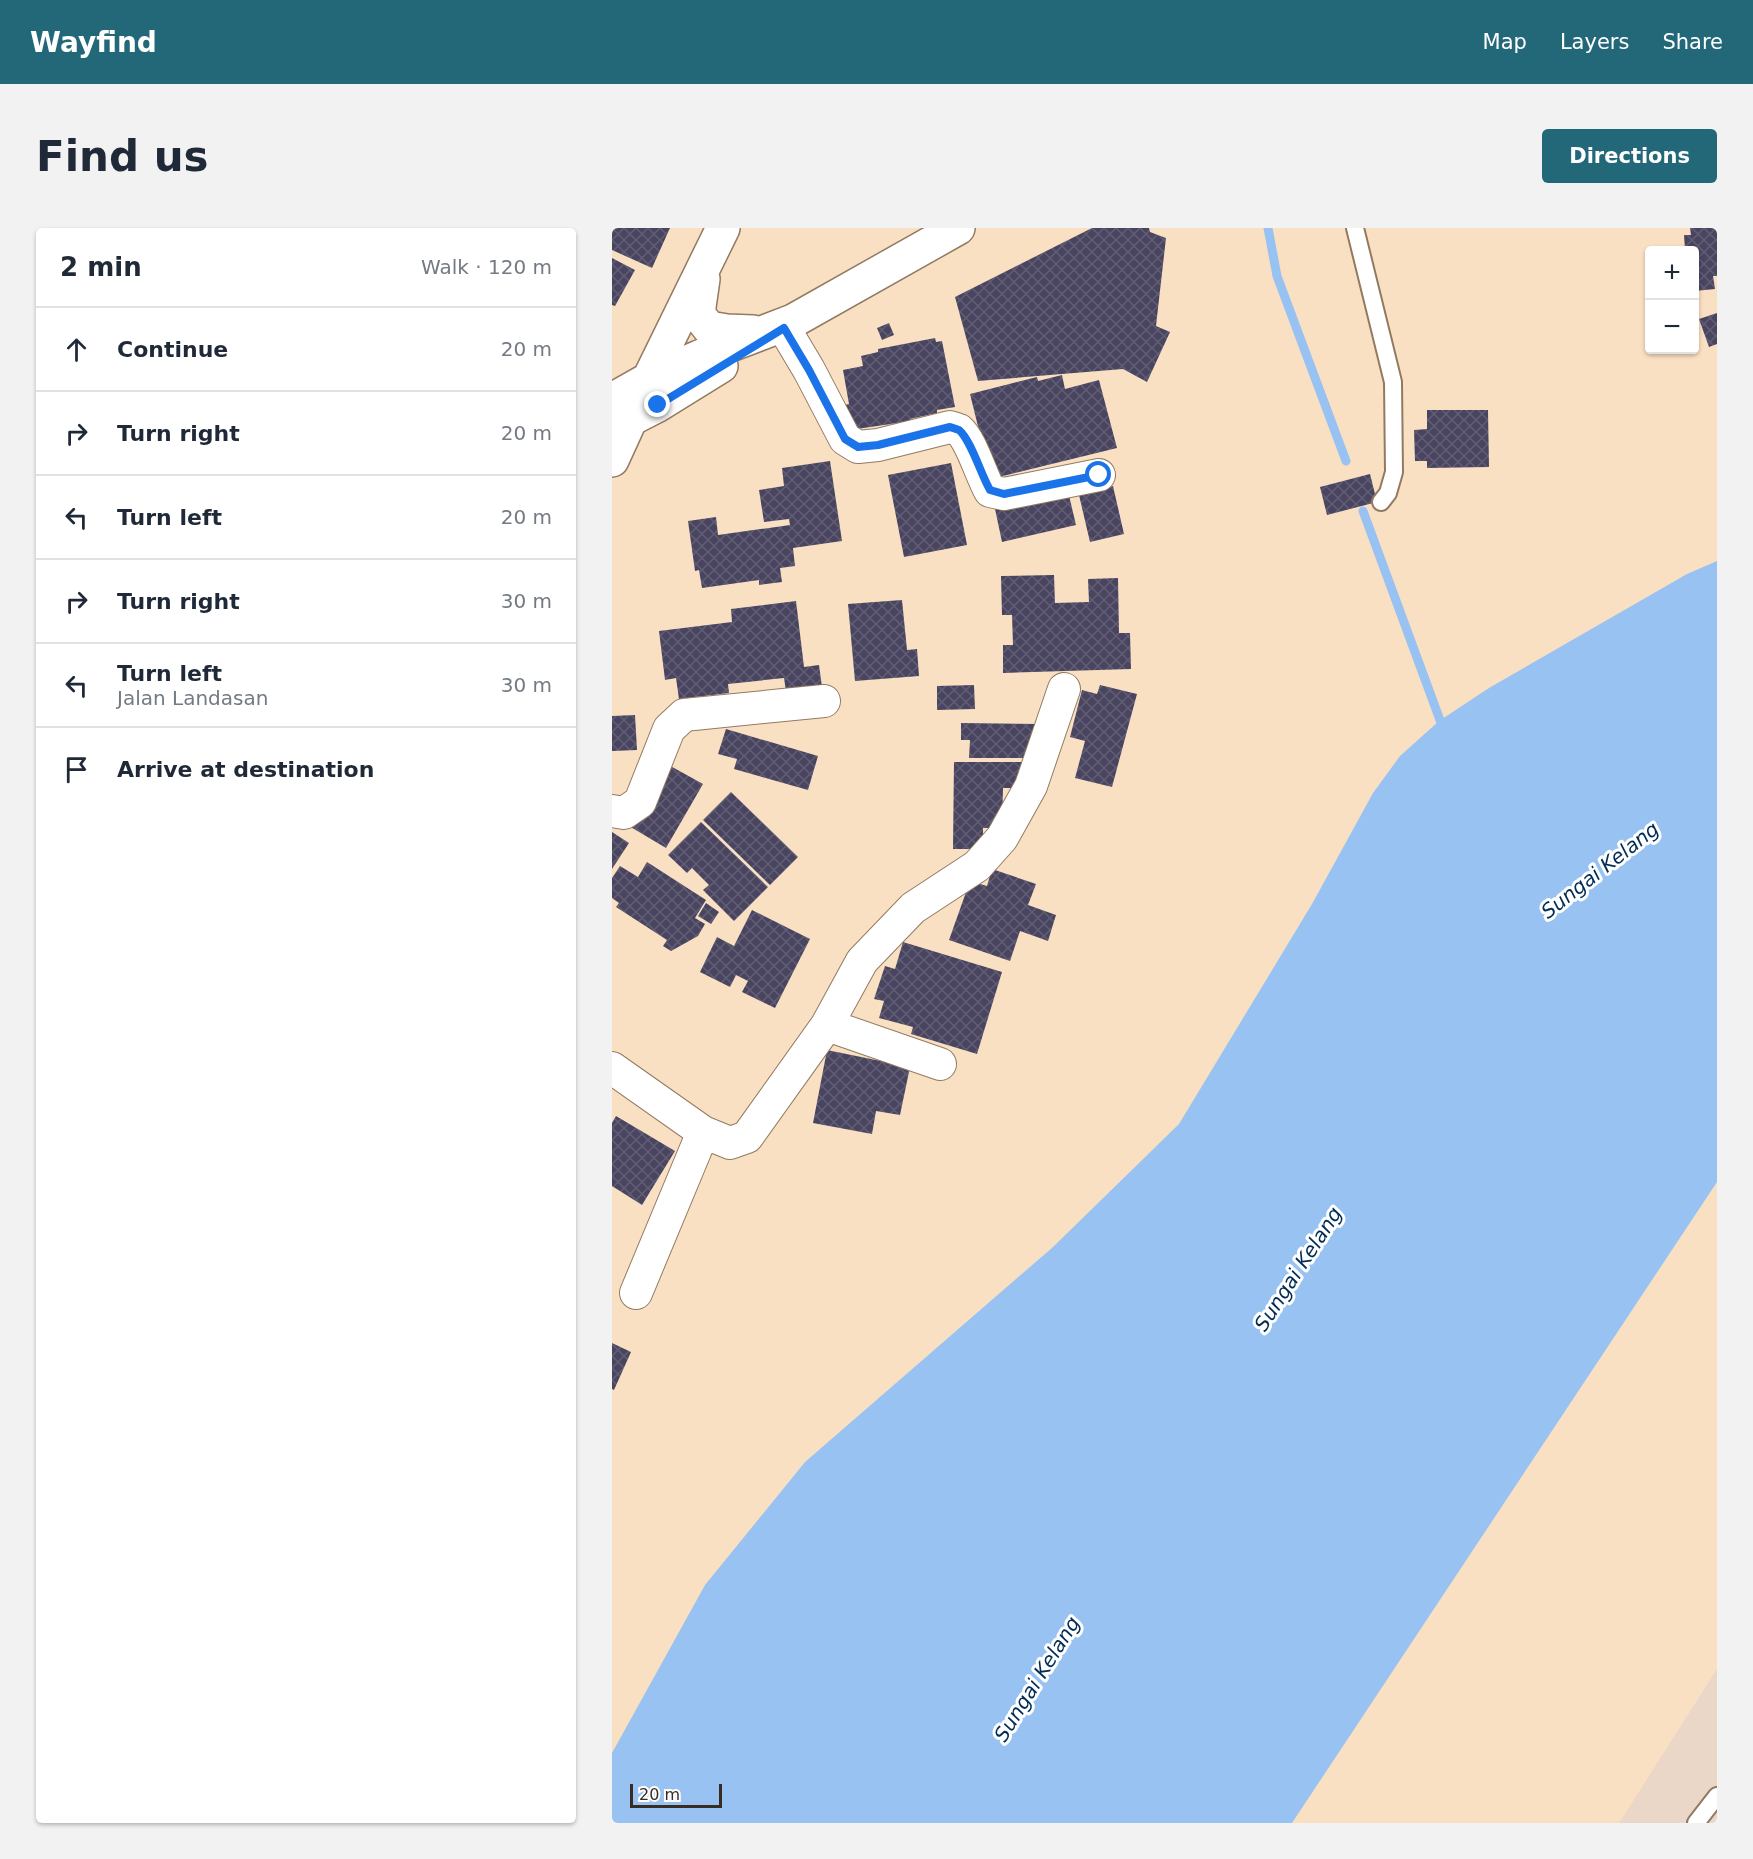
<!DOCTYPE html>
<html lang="en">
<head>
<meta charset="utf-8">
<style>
  body { margin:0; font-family:"DejaVu Sans",sans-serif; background:#f2f2f3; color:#1f2937 }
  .controls { position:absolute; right:18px; top:18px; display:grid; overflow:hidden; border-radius:6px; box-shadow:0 2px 4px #0004 }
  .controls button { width:54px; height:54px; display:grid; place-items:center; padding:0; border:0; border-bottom:2px solid #e0e1e3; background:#fff; color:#1f2937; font:30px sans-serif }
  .scale { position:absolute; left:18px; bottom:15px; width:92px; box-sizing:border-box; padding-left:6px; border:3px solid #372d22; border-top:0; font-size:16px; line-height:21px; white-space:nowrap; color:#372d22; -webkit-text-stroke:4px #fff; paint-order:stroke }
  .stop { position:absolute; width:18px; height:18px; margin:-14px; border:4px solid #1a73e8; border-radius:50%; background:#fff }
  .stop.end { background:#1a73e8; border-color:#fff; box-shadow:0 2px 6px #0008 }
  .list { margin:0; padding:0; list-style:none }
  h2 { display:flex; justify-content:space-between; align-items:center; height:78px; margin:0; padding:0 24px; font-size:26px }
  h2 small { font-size:20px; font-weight:400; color:#747a83 }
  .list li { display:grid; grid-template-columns:39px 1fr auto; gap:18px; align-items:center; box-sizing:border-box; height:84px; padding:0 24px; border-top:2px solid #e0e1e3 }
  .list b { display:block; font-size:22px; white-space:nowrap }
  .list p { margin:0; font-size:20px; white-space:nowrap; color:#747a83 }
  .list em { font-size:20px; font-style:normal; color:#747a83 }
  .icon { flex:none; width:33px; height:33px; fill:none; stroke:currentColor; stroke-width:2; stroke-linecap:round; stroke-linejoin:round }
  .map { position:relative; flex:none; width:1105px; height:1595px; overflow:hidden; border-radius:6px }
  header { display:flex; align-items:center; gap:36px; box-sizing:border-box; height:84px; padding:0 30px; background:#226878; color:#fff }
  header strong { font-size:28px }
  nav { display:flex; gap:33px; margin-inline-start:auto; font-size:21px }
  .intro { display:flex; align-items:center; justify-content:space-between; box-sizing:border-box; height:144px; padding:0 36px }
  h1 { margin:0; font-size:42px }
  .button { padding:15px 27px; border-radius:6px; background:#226878; color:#fff; font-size:21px; font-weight:700 }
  main { display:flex; gap:36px; padding:0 36px }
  aside { flex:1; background:#fff; border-radius:6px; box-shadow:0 2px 4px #0004 }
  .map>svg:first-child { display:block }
</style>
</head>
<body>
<header>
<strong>Wayfind</strong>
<nav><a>Map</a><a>Layers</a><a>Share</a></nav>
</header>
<div class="intro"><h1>Find us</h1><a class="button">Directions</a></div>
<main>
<aside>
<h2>2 min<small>Walk · 120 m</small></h2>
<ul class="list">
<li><svg class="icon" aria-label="ahead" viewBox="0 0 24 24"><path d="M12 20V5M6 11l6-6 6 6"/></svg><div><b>Continue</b></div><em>20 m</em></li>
<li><svg class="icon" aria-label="right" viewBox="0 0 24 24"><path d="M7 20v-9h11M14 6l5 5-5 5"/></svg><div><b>Turn right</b></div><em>20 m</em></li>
<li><svg class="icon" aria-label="left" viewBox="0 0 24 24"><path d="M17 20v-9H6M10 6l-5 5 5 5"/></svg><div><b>Turn left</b></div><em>20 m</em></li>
<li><svg class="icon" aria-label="right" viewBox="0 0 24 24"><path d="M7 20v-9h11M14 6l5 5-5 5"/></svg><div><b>Turn right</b></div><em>30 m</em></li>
<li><svg class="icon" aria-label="left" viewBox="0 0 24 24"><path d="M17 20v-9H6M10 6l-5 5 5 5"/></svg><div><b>Turn left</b><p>Jalan Landasan</p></div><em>30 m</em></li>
<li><svg class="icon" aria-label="arrive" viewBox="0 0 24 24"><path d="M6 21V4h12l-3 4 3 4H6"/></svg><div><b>Arrive at destination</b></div></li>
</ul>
</aside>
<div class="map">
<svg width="1105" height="1595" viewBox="0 0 1105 1595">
  <defs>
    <pattern id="building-cross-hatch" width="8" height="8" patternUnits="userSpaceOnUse" patternTransform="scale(1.5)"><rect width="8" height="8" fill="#494561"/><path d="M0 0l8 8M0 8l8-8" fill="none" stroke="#615e73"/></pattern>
  </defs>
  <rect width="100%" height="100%" fill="#fae0c3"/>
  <path fill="#ead7c7" d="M 1105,1441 L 1105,1595 L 1007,1595 Z"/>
  <path fill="#98c2f2" d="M 1105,333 L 1105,954 L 680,1595 L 0,1595 L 0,1525 L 93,1357 L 193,1234 L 441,1019 L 567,896 L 700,676 L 761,565 L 788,528 L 827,493 L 877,460 L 1075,346 Z"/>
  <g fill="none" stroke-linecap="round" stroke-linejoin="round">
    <path stroke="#98c2f2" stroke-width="9" d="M 656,0 L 665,48 L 734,233
      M 751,283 L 832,503"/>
  </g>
  <path fill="url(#building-cross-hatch)" d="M 0,0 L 58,0 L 40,40 L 0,22 Z
    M 480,0 L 537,0 L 538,4 L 554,10 L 544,98 L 558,104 L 535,154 L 511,141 L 366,153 L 343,69 Z
    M 1078,0 L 1105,0 L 1105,48 L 1101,48 L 1103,61 L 1083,63 L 1082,22 L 1073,22 L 1072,7 L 1079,7 Z
    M 0,30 L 23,42 L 3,78 L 0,77 Z
    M 1105,85 L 1105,116 L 1097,119 L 1087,91 Z
    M 277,95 L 282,107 L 270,112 L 265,100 Z
    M 323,110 L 324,114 L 330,113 L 343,179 L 325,182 L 325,185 L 298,191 L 299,193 L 238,202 L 233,177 L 237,176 L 231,142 L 251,138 L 249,128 L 266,124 L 266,121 Z
    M 450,147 L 453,161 L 487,152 L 505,220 L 379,251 L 358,166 L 425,149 L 426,153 Z
    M 815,182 L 876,182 L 877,239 L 815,240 L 815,233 L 803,233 L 802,202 L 815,201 Z
    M 218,233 L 230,313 L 181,320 L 183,338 L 168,340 L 170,354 L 147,357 L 147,352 L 90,360 L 87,342 L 83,343 L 76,293 L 104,289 L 106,307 L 178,297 L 177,291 L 152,294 L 147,262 L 172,258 L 170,240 Z
    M 339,235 L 355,317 L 292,329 L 276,247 Z
    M 758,246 L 765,274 L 715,287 L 708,259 Z
    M 501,258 L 512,306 L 478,314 L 467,267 Z
    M 455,259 L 464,297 L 390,314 L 382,276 Z
    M 442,347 L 443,375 L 477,374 L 476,351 L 506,350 L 507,405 L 518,405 L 519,441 L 391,445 L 391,417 L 401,417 L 400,387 L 390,387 L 389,348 Z
    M 290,372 L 295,422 L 305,421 L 307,448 L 243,453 L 236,376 Z
    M 184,373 L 192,439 L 207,437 L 210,459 L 174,463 L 172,450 L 116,456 L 117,465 L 67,471 L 64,450 L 53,452 L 47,403 L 120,394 L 119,381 Z
    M 362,457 L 363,481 L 325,482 L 325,458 Z
    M 488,457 L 525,466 L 500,559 L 463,550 L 473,513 L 458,509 L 470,462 L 485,466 Z
    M 23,487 L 25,522 L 0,523 L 0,488 Z
    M 349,495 L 426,496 L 425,530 L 357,530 L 358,512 L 349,512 Z
    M 114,501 L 206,528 L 196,562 L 122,541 L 125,531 L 106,526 Z
    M 342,534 L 415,534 L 414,560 L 391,560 L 390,600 L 371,600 L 371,621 L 341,621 Z
    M 53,535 L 91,556 L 54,620 L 17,598 Z
    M 119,564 L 186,629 L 158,657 L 91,592 Z
    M 89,594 L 156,659 L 122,693 L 91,662 L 97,657 L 80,640 L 75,645 L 56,627 Z
    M 0,604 L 17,615 L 0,641 Z
    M 35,634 L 94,672 L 83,690 L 93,696 L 86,708 L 59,723 L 51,718 L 55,712 L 4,679 L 7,675 L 0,670 L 0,650 L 8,638 L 26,649 Z
    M 380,641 L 424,656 L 416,677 L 444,687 L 436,713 L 408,703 L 398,733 L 337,712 L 358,653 L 375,658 Z
    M 94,675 L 107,684 L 99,696 L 86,688 Z
    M 140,682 L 198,711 L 163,780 L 130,764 L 136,753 L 124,747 L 118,759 L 88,744 L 105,709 L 122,718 Z
    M 291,714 L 390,744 L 365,826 L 299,806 L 301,799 L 267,790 L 272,773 L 262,771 L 273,738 L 283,741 Z
    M 215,822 L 298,839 L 288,887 L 264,883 L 260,906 L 201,895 Z
    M 4,888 L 63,923 L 30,977 L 0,958 L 0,895 Z
    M 0,1115 L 19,1124 L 2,1162 L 0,1161 Z"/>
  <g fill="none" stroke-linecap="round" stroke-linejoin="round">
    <g stroke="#927a61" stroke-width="20">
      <path id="service" d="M 743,0 L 781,154 L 782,244 L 776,265 L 769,274
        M 1084,1595 L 1105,1568"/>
    </g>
    <g stroke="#927a61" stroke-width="34">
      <path id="minor" d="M 172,100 L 197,142 L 233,211 L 246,219 L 266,217 L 338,199 C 339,199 346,202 347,202 C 359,212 369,247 378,263 L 392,266 L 487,247
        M 0,583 L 12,585 L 28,574 L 57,501 L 72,487 L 212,473
        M 215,797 L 328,836
        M 0,840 L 91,904 L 118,915 L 135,909 L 215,797 L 250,733 L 301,680 L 365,638 L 390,610 L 419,558 L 452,461
        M 24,1065 L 91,904"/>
    </g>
    <g stroke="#927a61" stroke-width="36">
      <path id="tertiary" d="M 91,51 L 86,86 L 97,100 L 115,103 L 141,104
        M 0,172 L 37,151 L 87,129 L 181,93 L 346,0
        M 13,194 L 46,177 L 109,138
        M 0,232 L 37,151 L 111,0"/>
    </g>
    <use href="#service" stroke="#fff" stroke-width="16"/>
    <use href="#minor" stroke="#fff" stroke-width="32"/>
    <use href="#tertiary" stroke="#fff" stroke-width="33"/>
  </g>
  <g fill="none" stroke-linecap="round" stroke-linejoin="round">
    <path stroke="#1a73e8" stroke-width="8" d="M 46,177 L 172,100 L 197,142 L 233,211 L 246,219 L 266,217 L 338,199 C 339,199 346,202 347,202 C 359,212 369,247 378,262 L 392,266 L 487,247"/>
  </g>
  <g text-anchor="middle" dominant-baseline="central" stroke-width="6" stroke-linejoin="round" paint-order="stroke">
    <g font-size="20" font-style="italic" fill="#002c56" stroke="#fff">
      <text transform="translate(988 642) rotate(-38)">Sungai Kelang</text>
      <text transform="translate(686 1041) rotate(-57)">Sungai Kelang</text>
      <text transform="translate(425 1451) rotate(-58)">Sungai Kelang</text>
    </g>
  </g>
</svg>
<div class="controls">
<button>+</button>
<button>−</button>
</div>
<div class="scale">20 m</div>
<div class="stop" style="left:487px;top:247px"></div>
<div class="stop end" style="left:46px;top:177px"></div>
</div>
</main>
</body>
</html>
